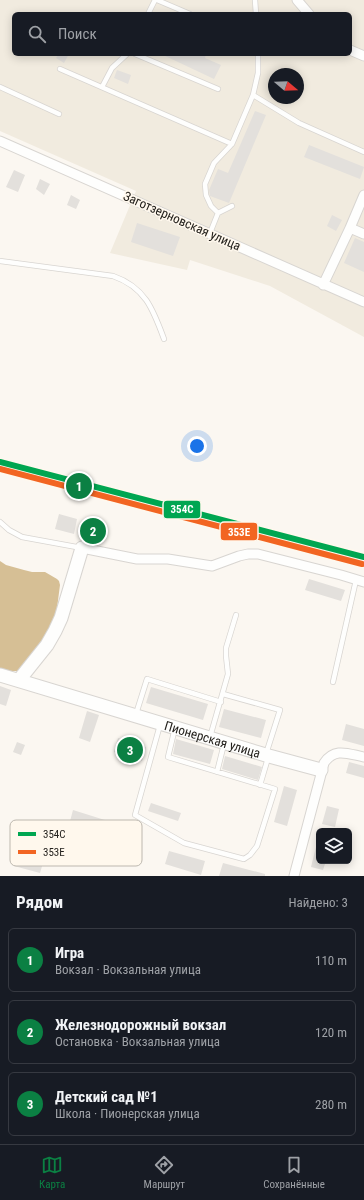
<!DOCTYPE html>
<html lang="ru">
<head>
<meta charset="utf-8">
<style>
  body { margin:0; font-family:"Roboto Condensed",sans-serif; background:#20242c; color:#f1f3f6 }
  .controls { position:absolute; right:12px; bottom:12px; display:grid; overflow:hidden; border-radius:6px; box-shadow:0 2px 10px #0003 }
  .controls button { width:36px; height:36px; display:grid; place-items:center; padding:0; border:0; border-bottom:1px solid #363941; background:#171b24; color:#f1f3f6; font:20px sans-serif }
  .compass { position:absolute; left:268px; top:68px; width:36px; height:36px; border-radius:50%; background:#171b24; box-shadow:0 2px 10px #0003; rotate:109deg }
  .you { position:absolute; left:197px; top:446px; width:14px; height:14px; margin:-10px; border:3px solid #fff; border-radius:50%; background:#1a73e8; box-shadow:0 0 0 6px #1a73e833 }
  .badge { display:grid; place-items:center; width:26px; height:26px; border-radius:50%; background:#0b8043; color:#fff; font-size:13px; font-weight:700 }
  .pin { position:absolute; translate:-50% -50%; border:2px solid #fff; box-shadow:0 1px 4px #0006 }
  .list { margin:0; padding:0; list-style:none }
  h2 { display:flex; justify-content:space-between; align-items:center; height:52px; margin:0; padding:0 16px; font-size:17px }
  h2 small { font-size:13px; font-weight:400; color:#9ea1a6 }
  .list li { display:grid; grid-template-columns:26px 1fr auto; gap:12px; align-items:center; box-sizing:border-box; height:64px; margin:0 8px 8px; padding:0 8px; border:1px solid #363941; border-radius:6px }
  .list b { display:block; font-size:15px; white-space:nowrap }
  .list p { margin:0; font-size:13px; white-space:nowrap; color:#9ea1a6 }
  .list em { font-size:13px; font-style:normal; color:#9ea1a6 }
  .icon { flex:none; width:22px; height:22px; fill:none; stroke:currentColor; stroke-width:2; stroke-linecap:round; stroke-linejoin:round }
  .map { position:relative; flex:none; width:364px; height:876px; overflow:hidden }
  .search { position:absolute; background:#171b24; box-shadow:0 2px 10px #0003; left:12px; right:12px; top:12px; height:44px; display:flex; align-items:center; gap:10px; box-sizing:border-box; padding:0 14px; border-radius:6px; color:#9ea1a6; font-size:15px }
  .sheet { height:268px; background:#171b24 }
  nav { display:flex; justify-content:space-around; align-items:center; box-sizing:border-box; height:56px; border-top:1px solid #363941; background:#171b24; font-size:11px; color:#9ea1a6 }
  nav a { display:grid; justify-items:center; gap:2px }
  nav .on { color:#0b8043 }
  .map>svg:first-child { display:block }
</style>
</head>
<body>
<div class="map">
<svg width="364" height="876" viewBox="0 0 364 876">
  <rect width="100%" height="100%" fill="#fbf7f1"/>
  <path fill="#f1ebdf" fill-rule="evenodd" d="M 0,0 L 364,0 L 364,337 L 270,286 L 190,260 L 187,270 L 110,253 L 136,191 L 0,131 ZM 14,14 L 350,14 L 350,54 L 14,54 ZM 274,74 L 298,74 L 298,98 L 274,98 Z"/>
  <path fill="#d6bf95" d="M 0,561 L 6,565 L 24,570 L 32,572 L 45,572 L 57,579 L 59,581 L 60,585 L 57,608 L 55,617 L 45,639 L 18,671 L 9,671 L 0,668 Z"/>
  <path fill="#e3e0dc" d="M 59,54 L 69,54 L 64,63 L 56,58 Z
    M 161,54 L 206,54 L 205,58 L 221,65 L 214,79 Z
    M 117,70 L 131,75 L 128,84 L 114,78 Z
    M 255,111 L 266,115 L 229,203 L 210,196 L 209,190 L 218,169 L 228,173 Z
    M 309,145 L 364,167 L 360,179 L 304,157 Z
    M 14,170 L 25,175 L 18,192 L 6,187 Z
    M 40,179 L 50,184 L 44,195 L 36,189 Z
    M 71,195 L 80,200 L 76,209 L 67,205 Z
    M 332,215 L 342,220 L 336,231 L 327,226 Z
    M 137,223 L 180,237 L 173,256 L 131,242 Z
    M 355,238 L 364,242 L 364,272 L 344,263 Z
    M 59,514 L 77,519 L 74,534 L 55,529 Z
    M 309,579 L 345,590 L 341,601 L 305,590 Z
    M 0,686 L 11,690 L 6,706 L 0,704 Z
    M 151,687 L 208,704 L 203,720 L 146,703 Z
    M 224,709 L 266,720 L 261,738 L 219,727 Z
    M 87,711 L 99,715 L 90,742 L 79,738 Z
    M 346,724 L 364,729 L 364,746 L 342,740 Z
    M 118,738 L 146,747 L 142,761 L 114,752 Z
    M 176,739 L 214,750 L 210,764 L 173,754 Z
    M 17,742 L 25,745 L 21,755 L 13,752 Z
    M 225,756 L 262,767 L 258,780 L 222,769 Z
    M 349,762 L 364,766 L 364,778 L 346,773 Z
    M 284,786 L 297,790 L 287,826 L 274,822 Z
    M 151,803 L 181,813 L 178,821 L 148,811 Z
    M 327,806 L 339,809 L 335,827 L 322,824 Z
    M 73,810 L 108,821 L 104,836 L 69,825 Z
    M 317,843 L 319,844 L 319,861 L 326,861 L 323,870 L 311,867 Z
    M 169,851 L 205,861 L 201,875 L 165,864 Z
    M 17,856 L 43,863 L 40,873 L 14,866 Z
    M 223,863 L 265,874 L 265,876 L 219,876 Z"/>
  <g fill="none" stroke-linecap="round" stroke-linejoin="round">
    <g stroke="#d8d5d1" stroke-width="6">
      <path id="lane" d="M 157,0 L 190,14
        M 255,0 L 256,14
        M 148,14 L 155,0
        M 135,54 L 218,89
        M 60,69 L 232,144 L 253,95 L 299,123 L 364,152
        M 0,87 L 59,114
        M 102,87 L 112,68 L 127,54
        M 253,95 L 258,73 L 258,54
        M 218,213 L 232,206
        M 210,233 L 218,213 L 211,206 L 206,195 L 205,184 L 214,163 L 232,144
        M 0,261 L 113,276 C 145,287 153,309 164,339
        M 0,522 L 9,530 L 22,537 L 82,548 L 88,528
        M 333,682 L 356,580
        M 223,694 L 280,710 L 266,754
        M 136,714 L 147,679 L 221,702
        M 160,725 L 135,815 L 184,843 L 244,859 L 250,855 L 257,846 L 275,789 L 168,757 L 175,728
        M 210,737 L 228,674 L 226,656 L 226,648 L 236,615
        M 217,772 L 224,744
        M 260,785 L 268,758"/>
    </g>
    <g stroke="#d8d5d1" stroke-width="11">
      <path id="street" d="M 297,0 L 309,14
        M 350,50 L 364,56
        M 0,141 L 364,302
        M 350,228 L 364,195
        M 323,285 L 350,228 L 364,234
        M 82,548 L 137,559 L 168,559 L 212,566 L 239,556 L 248,554 L 258,554 L 341,575 L 364,582
        M 294,876 L 324,763 C 335,747 348,754 364,757"/>
    </g>
    <g stroke="#d8d5d1" stroke-width="15">
      <g id="secondary">
        <path id="s1" d="M 0,675 L 269,756 L 321,770"/>
        <path d="M 19,680 L 47,645 L 55,631 L 61,618 L 82,548"/>
      </g>
    </g>
    <use href="#lane" stroke="#fefefd" stroke-width="4.5"/>
    <use href="#street" stroke="#fefefd" stroke-width="9"/>
    <use href="#secondary" stroke="#fefefd" stroke-width="13"/>
    <g stroke="#fff8ed" stroke-width="9">
      <path id="rail-1" d="M 0,462 L 364,557"/>
    </g>
    <g stroke="#fff8ed" stroke-width="9">
      <path id="rail-2" d="M 0,469 L 362,564"/>
    </g>
    <use href="#rail-1" stroke="#00a651" stroke-width="6"/>
    <use href="#rail-2" stroke="#f26522" stroke-width="6"/>
  </g>
  <g text-anchor="middle" dominant-baseline="central" stroke-width="3" stroke-linejoin="round" paint-order="stroke">
    <g font-size="13" fill="#24211d" stroke="#fff8ed">
      <text transform="translate(182 221) rotate(24)">Заготзерновская улица</text>
      <text stroke="none"><textPath href="#s1" startOffset="222">Пионерская улица</textPath></text>
    </g>
  </g>
  <rect x="10" y="820" width="132" height="46" rx="6" fill="#fff8ed" stroke="#bdb8af" stroke-width="1"/>
  <rect x="18" y="832" width="18" height="4" fill="#00a651"/>
  <rect x="18" y="850" width="18" height="4" fill="#f26522"/>
  <g font-size="11" fill="#24211d">
    <text x="43" y="838">354С</text>
    <text x="43" y="856">353Е</text>
  </g>
  <g stroke="#fff8ed" stroke-width="1.5">
    <rect x="163" y="500" width="38" height="19" rx="4" fill="#00a651"/>
    <rect x="220" y="522" width="38" height="19" rx="4" fill="#f26522"/>
  </g>
  <g font-size="11" text-anchor="middle" font-weight="bold" fill="#fff">
    <text x="182" y="513">354С</text>
    <text x="239" y="536">353Е</text>
  </g>
</svg>
<div class="controls">
<button><svg class="icon" aria-label="layers" viewBox="0 0 24 24"><path d="M12 4l9 5-9 5-9-5zM3 14l9 5 9-5"/></svg></button>
</div>
<svg class="compass" viewBox="-18 -18 36 36"><path d="M0-13l5 13h-10z" fill="#e53935"/><path d="M0 13l5-13h-10z" fill="#9ea1a6"/></svg>
<div class="you"></div>
<div class="pin badge" style="left:79px;top:486px">1</div>
<div class="pin badge" style="left:93px;top:531px">2</div>
<div class="pin badge" style="left:130px;top:750px">3</div>
<div class="search"><svg class="icon" aria-label="search" viewBox="0 0 24 24"><circle cx="10" cy="10" r="6"/><path d="M15 15l6 6"/></svg>Поиск</div>
</div>
<section class="sheet">
<h2>Рядом<small>Найдено: 3</small></h2>
<ul class="list">
<li><span class="badge">1</span><div><b>Игра</b><p>Вокзал · Вокзальная улица</p></div><em>110 m</em></li>
<li><span class="badge">2</span><div><b>Железнодорожный вокзал</b><p>Остановка · Вокзальная улица</p></div><em>120 m</em></li>
<li><span class="badge">3</span><div><b>Детский сад №1</b><p>Школа · Пионерская улица</p></div><em>280 m</em></li>
</ul>
</section>
<nav>
<a class="on"><svg class="icon" aria-label="map" viewBox="0 0 24 24"><path d="M3 6l6-2 6 2 6-2v14l-6 2-6-2-6 2zM9 4v14M15 6v14"/></svg>Карта</a>
<a><svg class="icon" aria-label="directions" viewBox="0 0 24 24"><path d="M12 3l9 9-9 9-9-9zM9 14v-3h6M13 9l2 2-2 2"/></svg>Маршрут</a>
<a><svg class="icon" aria-label="saved" viewBox="0 0 24 24"><path d="M7 4h10v16l-5-4-5 4z"/></svg>Сохранённые</a>
</nav>
</body>
</html>
